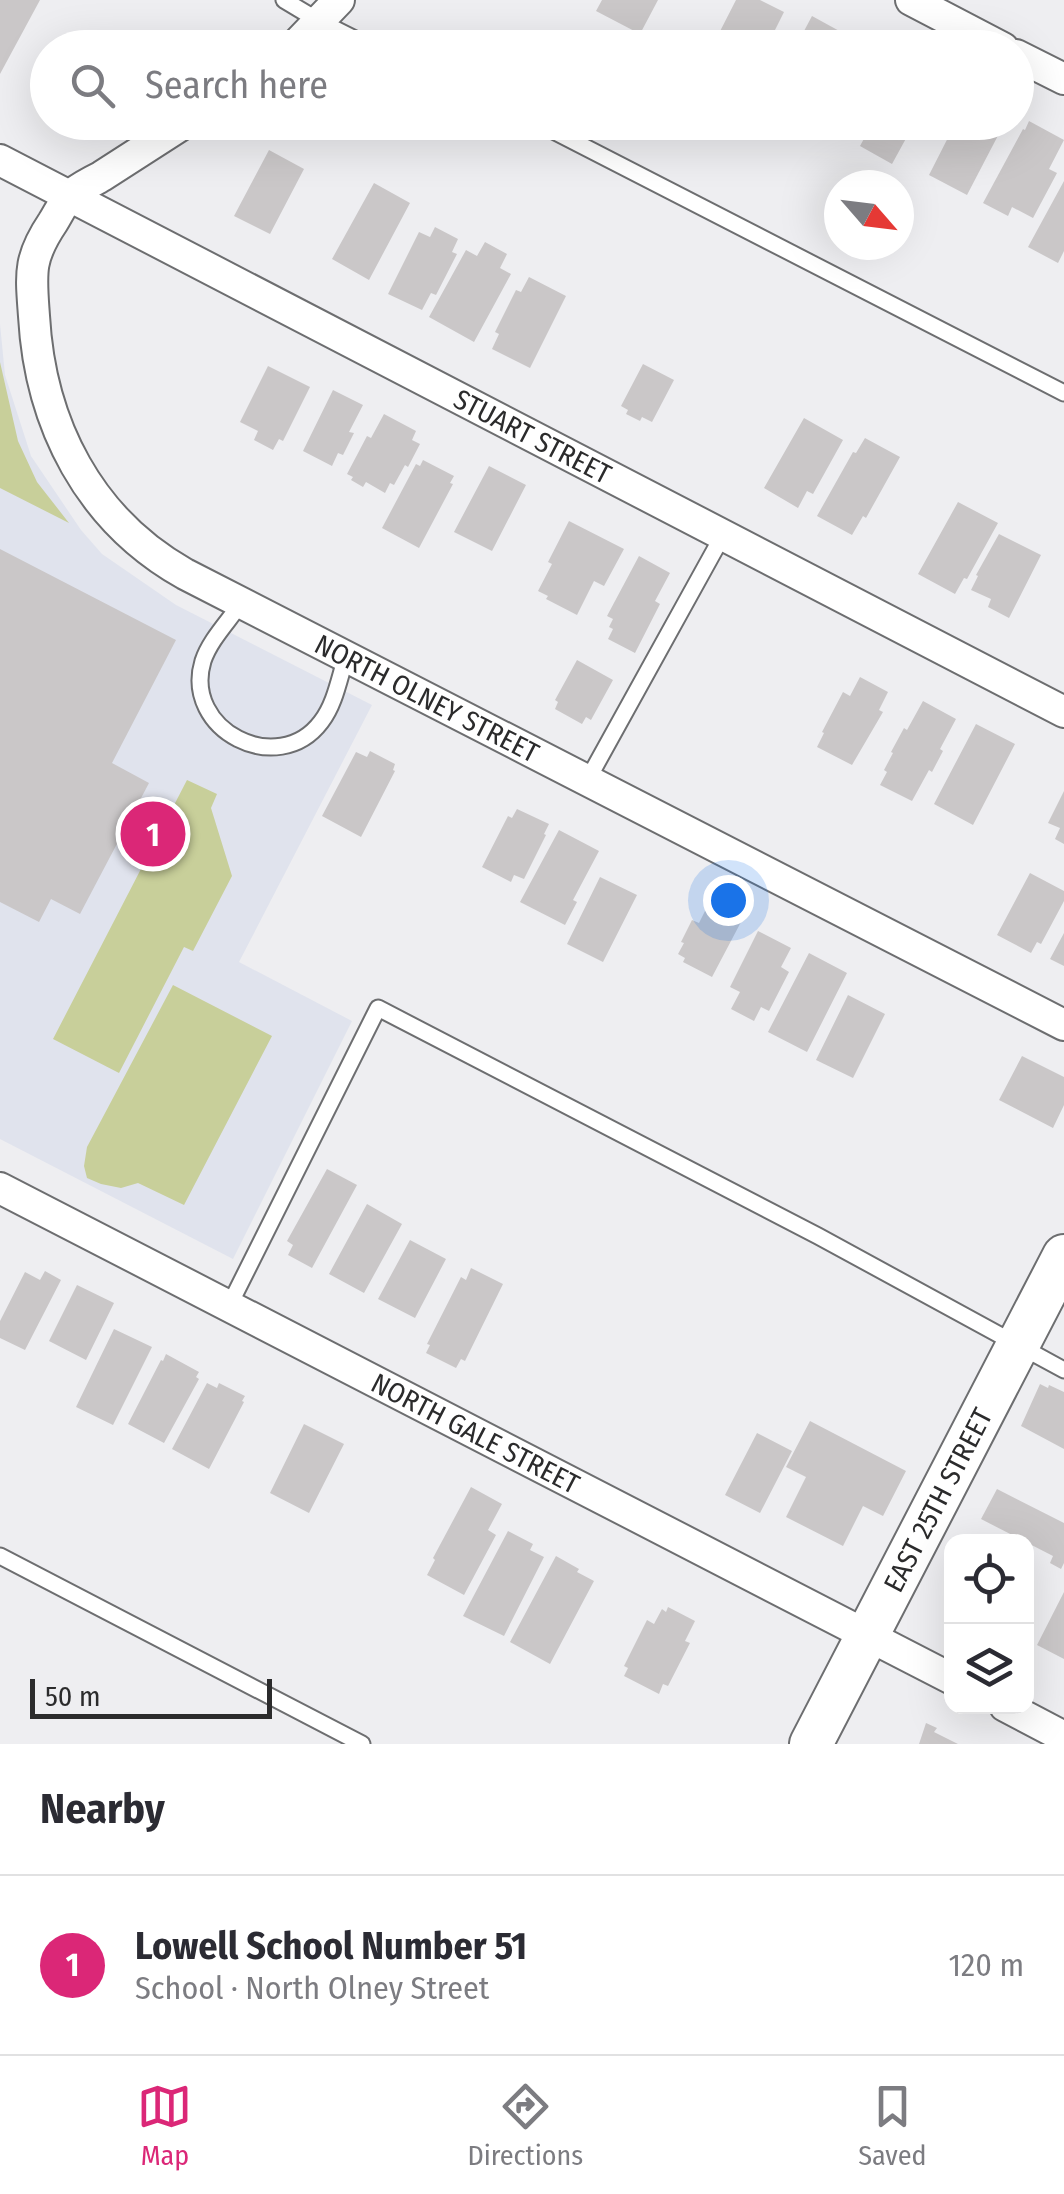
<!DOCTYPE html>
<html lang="en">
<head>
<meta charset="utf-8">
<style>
  body { margin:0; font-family:"Fira Sans Condensed",sans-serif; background:#f2f2f3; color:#2b2b33 }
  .controls { position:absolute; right:30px; bottom:30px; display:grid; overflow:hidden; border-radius:20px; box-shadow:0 10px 40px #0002 }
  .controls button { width:90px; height:90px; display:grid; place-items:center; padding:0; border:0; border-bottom:2px solid #e1e1e2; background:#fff; color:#2b2b33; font:50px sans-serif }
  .compass { position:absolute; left:824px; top:170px; width:90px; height:90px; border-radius:50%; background:#fff; box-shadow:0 10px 40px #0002; rotate:118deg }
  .scale { position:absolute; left:30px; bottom:25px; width:242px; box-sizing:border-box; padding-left:10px; border:5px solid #2b2b2c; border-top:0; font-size:28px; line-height:35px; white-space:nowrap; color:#2b2b2c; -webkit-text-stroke:8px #eeeef1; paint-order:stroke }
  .you { position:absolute; left:728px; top:900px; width:35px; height:35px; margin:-25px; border:8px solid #fff; border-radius:50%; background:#1a73e8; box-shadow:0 0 0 15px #1a73e833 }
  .badge { display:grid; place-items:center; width:65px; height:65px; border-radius:50%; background:#db2777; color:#fff; font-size:32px; font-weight:700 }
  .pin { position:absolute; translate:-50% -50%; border:5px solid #fff; box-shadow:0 2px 10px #0006 }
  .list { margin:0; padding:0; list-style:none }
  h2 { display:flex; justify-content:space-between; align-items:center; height:130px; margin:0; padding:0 40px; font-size:42px }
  h2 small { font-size:32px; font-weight:400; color:#7c7c81 }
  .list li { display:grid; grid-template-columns:65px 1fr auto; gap:30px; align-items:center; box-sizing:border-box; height:180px; padding:0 40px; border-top:2px solid #e1e1e2 }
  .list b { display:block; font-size:38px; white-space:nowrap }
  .list p { margin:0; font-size:32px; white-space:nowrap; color:#7c7c81 }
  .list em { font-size:32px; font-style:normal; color:#7c7c81 }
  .icon { flex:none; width:55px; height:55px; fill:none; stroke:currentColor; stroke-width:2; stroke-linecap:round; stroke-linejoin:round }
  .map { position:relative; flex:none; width:1064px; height:1744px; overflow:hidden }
  .search { position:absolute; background:#fff; box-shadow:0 10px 40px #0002; left:30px; right:30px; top:30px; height:110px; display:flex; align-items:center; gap:25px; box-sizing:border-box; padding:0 35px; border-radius:55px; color:#7c7c81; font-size:38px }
  .sheet { height:310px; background:#fff }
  nav { display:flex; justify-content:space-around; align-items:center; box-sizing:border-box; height:140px; border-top:2px solid #e1e1e2; background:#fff; font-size:28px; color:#7c7c81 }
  nav a { display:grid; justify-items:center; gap:5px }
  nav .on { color:#db2777 }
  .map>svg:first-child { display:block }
</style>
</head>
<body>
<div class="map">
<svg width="1064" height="1744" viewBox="0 0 1064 1744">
  <rect width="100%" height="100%" fill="#eeeef1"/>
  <path fill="#e0e3ed" d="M 0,324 L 5,375 L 31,456 L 81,530 L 102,554 L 176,605 L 372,705 L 239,962 L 352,1021 L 233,1259 L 0,1139 Z"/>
  <path fill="#c8cf9a" d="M 0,362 L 18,441 L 37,482 L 69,523 L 0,488 Z
    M 187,780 L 217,794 L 211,808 L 232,876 L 193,951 L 184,947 L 119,1073 L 53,1039 Z
    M 173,985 L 272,1036 L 184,1205 L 138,1183 L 121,1188 L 101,1184 L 87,1178 L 84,1166 L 87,1147 Z"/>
  <path fill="#cac7c8" d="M 0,0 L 40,0 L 0,74 Z
    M 602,0 L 658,0 L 640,34 L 596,11 Z
    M 736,0 L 760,0 L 784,12 L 766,48 L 723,48 L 714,43 Z
    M 812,16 L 843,33 L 835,48 L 795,48 Z
    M 1029,121 L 1064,140 L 1049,169 L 1057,173 L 1033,218 L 1012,207 L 1008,216 L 983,203 L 1023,129 L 1025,130 Z
    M 818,122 L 849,122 L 842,136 Z
    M 873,122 L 915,122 L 892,164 L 860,146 Z
    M 956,122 L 1004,124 L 967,195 L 929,175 Z
    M 269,150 L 304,169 L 270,234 L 234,216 Z
    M 1064,181 L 1064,251 L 1058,263 L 1028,247 Z
    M 374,183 L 410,203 L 369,280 L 332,259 Z
    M 435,227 L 458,239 L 452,252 L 457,254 L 436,295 L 431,293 L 422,310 L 388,294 L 419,232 L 430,237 Z
    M 485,242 L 507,254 L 500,268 L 511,274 L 474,342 L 429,317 L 466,250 L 477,256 Z
    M 529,277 L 566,296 L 530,368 L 492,349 L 499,334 L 495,332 L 516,290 L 521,292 Z
    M 643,364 L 674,380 L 652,422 L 642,417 L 640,421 L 626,414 L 628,410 L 621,406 Z
    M 268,366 L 310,387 L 283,441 L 279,439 L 273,450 L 254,440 L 258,431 L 240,422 Z
    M 333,390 L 363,405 L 349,432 L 354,433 L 343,455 L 338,453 L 332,466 L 303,451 Z
    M 384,414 L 416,431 L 412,440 L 420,444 L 408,467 L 405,465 L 394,485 L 390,483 L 385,493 L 366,482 L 363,487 L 351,480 L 353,477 L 347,474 L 367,436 L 371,438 Z
    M 804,418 L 843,440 L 813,494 L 807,491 L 798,508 L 764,488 Z
    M 865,438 L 900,457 L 866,518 L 863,516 L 852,535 L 817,516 L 853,452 L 856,453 Z
    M 423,460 L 454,476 L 450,483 L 453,484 L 419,548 L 382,528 L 416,464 L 420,466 Z
    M 489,466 L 526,485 L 492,551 L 454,532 Z
    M 958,502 L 998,523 L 967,579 L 964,578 L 955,594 L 918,574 Z
    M 569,521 L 624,549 L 604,586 L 594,581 L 577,615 L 546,599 L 548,596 L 538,591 L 552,564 L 548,562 Z
    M 999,534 L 1041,555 L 1009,618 L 988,607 L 991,599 L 971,590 L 978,576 L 976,575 Z
    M 0,549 L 176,640 L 112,763 L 149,783 L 80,914 L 51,899 L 39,922 L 0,902 Z
    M 639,556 L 670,573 L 655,601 L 660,604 L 635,653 L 608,639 L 613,629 L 609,627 L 613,619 L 607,616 Z
    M 577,660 L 613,680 L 591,720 L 586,717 L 582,724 L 555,709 L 558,702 L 555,700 Z
    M 860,677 L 888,692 L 879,710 L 883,712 L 852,765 L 817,747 L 824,733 L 822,732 L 843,692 L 850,696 Z
    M 923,701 L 956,719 L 940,749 L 943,751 L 932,772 L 929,770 L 912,801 L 880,785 L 887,772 L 884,770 L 893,753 L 891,752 L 904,728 L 907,730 Z
    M 976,724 L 1015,744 L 973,825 L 934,804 Z
    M 370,751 L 395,764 L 393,770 L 395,771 L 361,837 L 322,816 L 356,752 L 367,757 Z
    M 1064,791 L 1064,844 L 1055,839 L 1060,828 L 1048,823 Z
    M 517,809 L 549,824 L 544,834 L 546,835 L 524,879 L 514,875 L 511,882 L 482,867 L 508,816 L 512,818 Z
    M 559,830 L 599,851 L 573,900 L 577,902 L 565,925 L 520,902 Z
    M 1030,873 L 1064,891 L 1064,901 L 1041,944 L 1037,942 L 1031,953 L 997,935 Z
    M 600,877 L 637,895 L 603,962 L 567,944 Z
    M 708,905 L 741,922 L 712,977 L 683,962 L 685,958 L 678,954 L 684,943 L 681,942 L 692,920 L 699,923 Z
    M 758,931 L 791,948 L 781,967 L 789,972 L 769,1011 L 761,1007 L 754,1021 L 731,1009 L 740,992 L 730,987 Z
    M 1064,933 L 1064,966 L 1050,959 Z
    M 809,953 L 847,973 L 807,1052 L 768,1032 Z
    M 848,995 L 885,1014 L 853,1078 L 816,1060 Z
    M 1022,1056 L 1064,1077 L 1064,1105 L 1053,1128 L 999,1100 Z
    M 327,1169 L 357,1185 L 312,1268 L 288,1255 L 293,1245 L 287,1241 Z
    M 367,1204 L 402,1224 L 364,1293 L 329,1274 Z
    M 410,1240 L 446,1259 L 415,1318 L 378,1299 Z
    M 471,1268 L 503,1284 L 465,1361 L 461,1359 L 456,1368 L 426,1353 L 430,1345 L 427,1344 L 461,1277 L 466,1280 Z
    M 45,1271 L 61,1280 L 25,1350 L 0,1338 L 0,1321 L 25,1272 L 40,1280 Z
    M 77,1285 L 114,1303 L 86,1360 L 49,1341 Z
    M 114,1329 L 152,1347 L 113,1425 L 76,1407 Z
    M 166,1354 L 199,1372 L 196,1377 L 199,1379 L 164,1443 L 128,1424 L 161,1360 L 163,1361 Z
    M 207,1383 L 217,1388 L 219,1383 L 245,1396 L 242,1401 L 244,1402 L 209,1469 L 172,1449 Z
    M 1040,1384 L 1048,1388 L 1049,1385 L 1064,1392 L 1064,1449 L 1021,1426 Z
    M 810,1421 L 906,1471 L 883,1516 L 863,1506 L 843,1546 L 786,1517 L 806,1477 L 786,1467 Z
    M 304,1424 L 344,1444 L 309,1513 L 270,1493 Z
    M 757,1433 L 792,1451 L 760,1513 L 725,1495 Z
    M 471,1487 L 502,1504 L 488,1530 L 496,1535 L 464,1595 L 427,1575 L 435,1560 L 433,1558 Z
    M 997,1489 L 1064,1523 L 1064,1563 L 1061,1569 L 1050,1563 L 1053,1556 L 981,1519 Z
    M 508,1531 L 533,1544 L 530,1550 L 544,1557 L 504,1636 L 463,1616 Z
    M 556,1556 L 579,1569 L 577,1572 L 594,1581 L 550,1664 L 510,1642 Z
    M 1064,1592 L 1064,1659 L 1037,1645 Z
    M 668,1607 L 695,1621 L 685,1641 L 690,1643 L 668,1686 L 663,1684 L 659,1694 L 624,1676 L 628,1668 L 624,1666 L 647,1620 L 654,1624 L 662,1609 L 666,1612 Z
    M 926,1723 L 937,1728 L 934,1732 L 958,1744 L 919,1744 Z"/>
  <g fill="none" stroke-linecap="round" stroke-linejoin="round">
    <g stroke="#6d6e70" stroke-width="19">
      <path id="lane" d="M 284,0 L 319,21 L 373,48
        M 536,122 L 1064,393
        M 241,603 C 228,622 210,640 203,661 C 182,730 278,779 321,722 C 335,704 339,679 346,657
        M 587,781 L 723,535
        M 228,1308 L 378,1008 L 818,1236 L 1064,1370
        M 0,1556 L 362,1744"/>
    </g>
    <g stroke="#6d6e70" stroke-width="34">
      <g id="street">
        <path d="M 911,0 L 1003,48"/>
        <path d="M 293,48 L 339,0"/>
        <path d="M 1016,55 L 1064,79"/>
        <path id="s1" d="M 186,122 C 158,140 130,158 102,176 C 92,182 78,188 70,196 C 63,203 58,214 53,222 C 28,259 31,274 34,316 C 40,424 89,520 185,574 L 1064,1025"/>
        <path id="s2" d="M 0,160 L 1064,712"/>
        <path id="s3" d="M 0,1188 L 952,1679"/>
        <path d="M 1005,1706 L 1064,1737"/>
      </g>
    </g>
    <g stroke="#6d6e70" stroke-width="46">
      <g id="secondary">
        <path id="s4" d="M 811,1744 L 1064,1256"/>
      </g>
    </g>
    <use href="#lane" stroke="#fff" stroke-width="15"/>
    <use href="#street" stroke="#fff" stroke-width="30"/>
    <use href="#secondary" stroke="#fff" stroke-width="42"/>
  </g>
  <g text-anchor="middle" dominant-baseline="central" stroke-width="9" stroke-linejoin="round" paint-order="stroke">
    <g font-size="28" fill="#2b2b2c" stroke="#eeeef1">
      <text stroke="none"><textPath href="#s2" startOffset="600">STUART STREET</textPath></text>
      <text stroke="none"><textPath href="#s1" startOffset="852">NORTH OLNEY STREET</textPath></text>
      <text stroke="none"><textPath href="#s3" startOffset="535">NORTH GALE STREET</textPath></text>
      <text stroke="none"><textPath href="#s4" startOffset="275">EAST 25TH STREET</textPath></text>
    </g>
  </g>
</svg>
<div class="controls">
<button><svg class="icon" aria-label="locate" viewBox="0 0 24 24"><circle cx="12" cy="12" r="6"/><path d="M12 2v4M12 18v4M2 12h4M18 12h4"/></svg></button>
<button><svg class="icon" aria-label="layers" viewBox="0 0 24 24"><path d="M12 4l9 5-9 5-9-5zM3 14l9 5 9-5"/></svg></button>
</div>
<svg class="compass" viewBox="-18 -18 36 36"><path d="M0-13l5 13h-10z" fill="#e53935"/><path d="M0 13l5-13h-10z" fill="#7c7c81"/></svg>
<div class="scale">50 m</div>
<div class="you"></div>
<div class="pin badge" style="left:153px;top:834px">1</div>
<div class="search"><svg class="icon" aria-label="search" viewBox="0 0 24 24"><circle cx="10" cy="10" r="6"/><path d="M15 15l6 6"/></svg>Search here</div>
</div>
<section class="sheet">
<h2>Nearby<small></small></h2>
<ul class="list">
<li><span class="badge">1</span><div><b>Lowell School Number 51</b><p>School · North Olney Street</p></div><em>120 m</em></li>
</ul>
</section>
<nav>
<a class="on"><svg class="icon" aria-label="map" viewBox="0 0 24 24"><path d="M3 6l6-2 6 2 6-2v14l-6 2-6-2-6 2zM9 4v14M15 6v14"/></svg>Map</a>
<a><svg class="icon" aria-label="directions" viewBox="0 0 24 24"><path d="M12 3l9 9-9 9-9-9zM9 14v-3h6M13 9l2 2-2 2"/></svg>Directions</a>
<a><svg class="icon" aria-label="saved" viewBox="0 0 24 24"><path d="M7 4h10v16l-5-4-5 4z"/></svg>Saved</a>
</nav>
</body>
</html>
